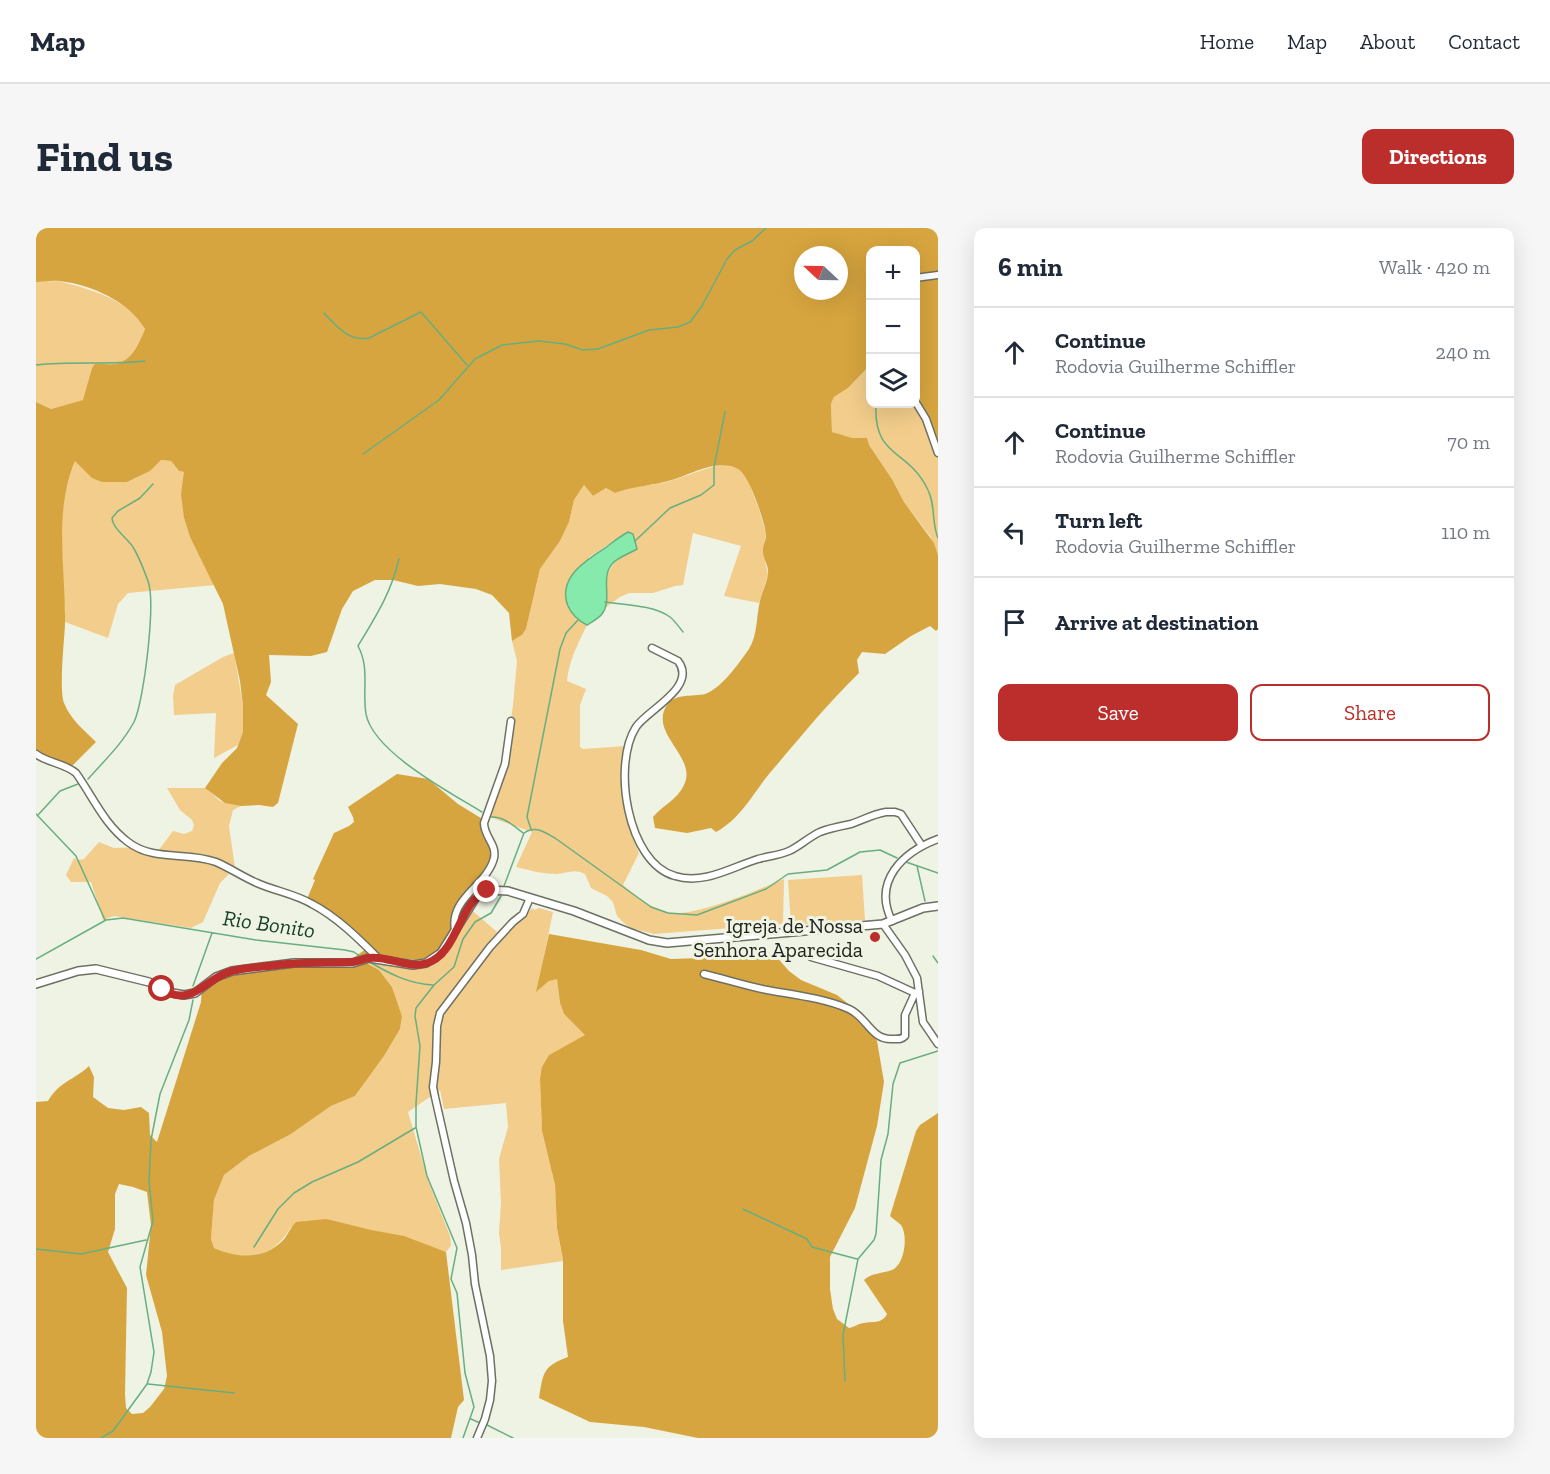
<!DOCTYPE html>
<html lang="en">
<head>
<meta charset="utf-8">
<style>
  body { margin:0; font-family:"Zilla Slab",serif; background:#f6f6f7; color:#1f2937 }
  .controls { position:absolute; right:18px; top:18px; display:grid; overflow:hidden; border-radius:12px; box-shadow:0 6px 24px #0002 }
  .controls button { width:54px; height:54px; display:grid; place-items:center; padding:0; border:0; border-bottom:2px solid #e0e1e3; background:#fff; color:#1f2937; font:30px sans-serif }
  .compass { position:absolute; left:758px; top:18px; width:54px; height:54px; border-radius:50%; background:#fff; box-shadow:0 6px 24px #0002; rotate:292deg }
  .stop { position:absolute; width:18px; height:18px; margin:-14px; border:4px solid #bc2e2b; border-radius:50%; background:#fff }
  .stop.end { background:#bc2e2b; border-color:#fff; box-shadow:0 2px 6px #0008 }
  .list { margin:0; padding:0; list-style:none }
  h2 { display:flex; justify-content:space-between; align-items:center; height:78px; margin:0; padding:0 24px; font-size:26px }
  h2 small { font-size:20px; font-weight:400; color:#747a83 }
  .list li { display:grid; grid-template-columns:39px 1fr auto; gap:18px; align-items:center; box-sizing:border-box; height:90px; padding:0 24px; border-top:2px solid #e0e1e3 }
  .list b { display:block; font-size:22px; white-space:nowrap }
  .list p { margin:0; font-size:20px; white-space:nowrap; color:#747a83 }
  .list em { font-size:20px; font-style:normal; color:#747a83 }
  .actions { display:flex; gap:12px; padding:18px 24px }
  .actions a { flex:1; padding:14px 0; border:2px solid #bc2e2b; border-radius:12px; text-align:center; font-size:21px; color:#bc2e2b }
  .actions .main { background:#bc2e2b; color:#fff }
  .icon { flex:none; width:33px; height:33px; fill:none; stroke:currentColor; stroke-width:2; stroke-linecap:round; stroke-linejoin:round }
  .map { position:relative; flex:none; width:902px; height:1210px; overflow:hidden; border-radius:12px }
  header { display:flex; align-items:center; gap:36px; box-sizing:border-box; height:84px; padding:0 30px; background:#fff; border-bottom:2px solid #e0e1e3 }
  header strong { font-size:28px }
  nav { display:flex; gap:33px; margin-inline-start:auto; font-size:21px }
  .intro { display:flex; align-items:center; justify-content:space-between; box-sizing:border-box; height:144px; padding:0 36px }
  h1 { margin:0; font-size:42px }
  .button { padding:15px 27px; border-radius:12px; background:#bc2e2b; color:#fff; font-size:21px; font-weight:700 }
  main { display:flex; gap:36px; padding:0 36px }
  aside { flex:1; background:#fff; border-radius:12px; box-shadow:0 6px 24px #0002 }
  .map>svg:first-child { display:block }
</style>
</head>
<body>
<header>
<strong>Map</strong>
<nav><a>Home</a><a>Map</a><a>About</a><a>Contact</a></nav>
</header>
<div class="intro"><h1>Find us</h1><a class="button">Directions</a></div>
<main>
<div class="map">
<svg width="902" height="1210" viewBox="0 0 902 1210">
  <rect width="100%" height="100%" fill="#eff3e3"/>
  <path fill="#f2cd8b" d="M 23,53 C 56,62 90,70 109,101 C 101,120 91,142 67,135 L 56,140 L 48,172 L 15,181 L 0,174 L 0,54 Z
    M 834,137 L 834,176 L 879,176 L 886,185 L 902,227 L 902,327 L 894,308 L 868,274 L 856,251 L 833,217 L 796,204 L 795,176 L 798,169 L 812,160 Z
    M 39,232 L 66,254 L 91,254 L 114,243 L 124,232 L 135,233 L 143,243 L 148,244 L 148,290 L 154,309 L 179,357 L 92,365 L 82,376 L 72,410 L 29,394 L 25,304 L 28,267 Z
    M 689,237 L 704,241 L 712,252 L 723,281 L 730,306 L 727,321 L 732,347 L 723,375 L 688,368 L 705,318 L 657,305 L 647,357 L 639,358 L 617,365 L 593,365 L 584,369 L 569,380 C 572,356 565,338 592,326 L 578,312 C 571,318 562,323 553,329 L 548,396 L 551,397 C 542,416 533,432 531,453 L 550,461 L 544,477 L 544,519 L 547,521 L 591,518 L 590,555 L 599,616 L 603,625 L 587,657 C 600,668 613,679 631,684 C 656,691 723,661 748,651 L 747,696 L 618,706 L 595,700 L 589,696 L 581,688 L 577,674 L 571,668 L 555,660 L 549,646 C 538,640 530,646 520,646 C 506,646 493,642 480,639 L 496,604 L 451,588 L 472,513 L 477,477 L 481,433 L 476,413 L 486,407 L 490,401 L 504,341 L 524,313 L 533,294 L 538,272 L 548,257 L 557,268 L 570,260 L 579,265 C 595,258 613,258 630,254 C 650,249 668,239 689,237 Z
    M 198,425 L 207,478 L 207,504 L 202,517 L 178,530 L 180,485 L 138,487 L 137,468 L 139,457 L 187,429 Z
    M 131,560 L 170,560 L 184,573 L 205,578 L 197,582 L 193,598 L 199,640 L 184,655 L 167,694 L 155,700 L 78,688 L 67,692 L 55,654 L 35,654 L 30,647 L 38,630 L 42,632 L 48,631 L 63,614 L 78,620 L 108,619 L 122,623 L 137,603 L 148,606 L 156,603 L 158,597 L 156,592 L 144,582 Z
    M 826,647 L 829,692 L 755,697 L 752,652 Z
    M 432,679 L 461,704 L 477,688 L 494,683 L 496,680 L 498,682 L 503,680 L 517,684 L 501,763 L 513,753 L 521,750 L 524,775 L 528,786 L 550,807 L 513,827 L 504,851 L 506,903 L 519,957 L 521,1000 L 527,1033 L 465,1042 L 465,1020 L 463,1005 L 465,975 L 463,931 L 472,899 L 470,875 L 408,881 L 404,862 L 372,884 L 393,955 L 414,1008 L 415,1018 L 410,1024 L 307,995 L 255,999 C 237,1030 210,1035 178,1020 L 175,1011 L 178,972 L 188,947 L 213,928 L 255,906 L 295,878 L 319,868 L 348,828 L 364,801 L 366,788 L 356,759 L 343,742 L 329,733 Z"/>
  <path fill="#d7a53f" fill-rule="evenodd" d="M 0,0 L 902,0 L 902,227 L 886,185 L 879,176 L 879,22 L 834,22 L 834,137 L 812,160 L 798,169 L 795,176 L 796,204 L 816,210 L 831,210 L 833,217 L 856,251 L 868,274 L 898,315 L 902,327 L 902,401 L 900,403 L 894,398 L 875,408 L 849,426 L 826,424 L 821,432 L 823,445 C 791,476 762,512 733,546 C 716,567 705,590 680,604 L 675,600 L 651,605 L 619,600 L 617,589 C 627,577 641,572 648,557 C 662,529 612,505 631,477 C 639,465 656,469 669,466 C 686,460 703,435 713,421 C 722,406 720,389 724,373 C 726,364 731,355 732,346 C 733,338 728,332 727,325 C 726,318 730,313 730,307 C 729,294 713,246 702,241 C 678,229 651,250 628,254 C 611,258 595,259 579,265 L 570,260 L 557,268 L 548,257 L 538,272 L 533,294 L 524,313 L 504,341 L 490,401 L 486,407 L 476,413 L 473,385 L 456,367 L 440,361 L 404,356 L 382,358 L 357,352 L 339,352 L 317,363 L 306,381 L 291,424 L 275,428 L 233,427 L 235,454 L 230,467 L 262,496 L 242,575 L 237,579 L 223,577 L 205,578 L 189,575 L 169,560 L 186,535 L 201,520 L 207,504 L 207,478 L 204,453 L 187,376 L 154,309 L 148,290 L 145,266 L 148,244 L 143,243 L 135,233 L 125,232 L 114,243 L 91,254 L 66,254 L 56,250 L 39,233 C 17,286 30,341 29,397 C 28,415 23,461 28,475 C 34,491 49,503 60,514 L 36,538 L 0,529 L 0,174 L 15,181 L 47,172 L 56,140 L 59,136 C 66,135 71,137 78,136 C 96,134 103,115 109,101 C 92,73 56,57 24,53 C 16,52 8,54 0,54 ZM 767,27 L 803,27 L 803,63 L 767,63 Z
    M 361,546 L 392,551 L 422,576 L 448,592 L 455,625 L 451,650 L 402,725 L 388,732 L 351,730 L 329,734 L 343,742 L 356,759 L 366,788 L 364,801 L 348,828 L 319,868 L 295,878 L 255,906 L 213,928 L 188,947 L 178,972 L 175,1011 L 178,1020 C 203,1031 230,1032 249,1010 C 253,1004 255,999 260,994 L 290,991 L 307,995 L 335,1002 L 368,1008 L 410,1024 L 428,1172 L 422,1179 L 415,1210 L 0,1210 L 0,874 L 12,873 C 25,852 37,853 53,838 L 58,849 L 57,869 L 72,880 L 88,882 L 105,879 L 113,885 L 114,907 L 121,914 L 165,774 L 166,757 L 191,746 L 285,733 L 317,730 L 330,721 L 271,671 L 279,652 L 277,651 L 298,605 L 313,598 L 318,594 L 317,589 L 312,579 ZM 83,956 L 97,959 L 111,964 L 115,997 L 110,1047 L 126,1104 L 131,1148 L 128,1161 L 114,1179 L 107,1185 L 96,1186 L 90,1180 L 89,1166 L 91,1060 L 72,1024 L 79,1001 L 79,966 Z
    M 513,706 L 605,722 L 635,731 L 666,730 L 723,721 L 739,727 L 753,743 L 765,752 L 801,767 L 820,782 L 841,813 L 848,854 L 841,898 L 819,980 L 794,1029 L 794,1061 L 797,1081 L 801,1091 L 813,1100 C 819,1099 823,1095 828,1095 C 838,1093 846,1096 851,1086 L 828,1052 C 837,1044 848,1046 858,1041 C 869,1034 872,1007 865,997 C 862,994 857,991 854,988 L 880,903 L 884,897 L 902,885 L 902,1210 L 662,1210 L 608,1199 L 554,1194 L 503,1170 C 507,1145 507,1138 532,1129 L 527,1093 L 527,1032 L 521,1000 L 519,957 L 506,903 L 504,851 L 506,839 L 513,827 L 549,807 L 528,786 L 524,775 L 521,751 L 513,753 L 500,764 Z"/>
  <path fill="#85eaac" stroke="#67ae81" stroke-width="1.5" d="M 592,304 L 597,306 L 601,321 C 593,326 582,329 576,336 C 564,350 577,372 566,386 C 563,390 556,394 551,397 C 543,393 536,387 532,378 C 521,350 550,332 569,320 C 577,314 583,309 592,304 Z"/>
  <g fill="none" stroke-linecap="round" stroke-linejoin="round">
    <path stroke="#67ae81" stroke-width="1.5" d="M 897,0 L 902,4
      M 288,85 C 301,98 312,114 333,110 L 385,84 L 431,137
      M 0,137 C 36,133 72,137 109,133
      M 840,176 C 837,230 872,221 891,260 C 900,276 895,293 902,310
      M 327,226 L 403,172 L 439,131 L 466,117 L 503,113 L 529,116 L 547,122 L 562,121 L 613,102 L 642,99 L 654,94 L 666,78 L 691,31 L 699,22 L 716,13 L 730,0
      M 599,313 L 634,280 L 665,267 L 678,257 L 678,239 L 689,184
      M 363,331 C 355,365 340,388 322,418 C 334,440 326,462 330,486 C 337,524 415,565 446,584
      M 569,374 C 589,377 617,377 634,389 C 639,393 643,399 647,404
      M 52,551 C 69,532 86,516 98,494 C 108,473 120,374 112,353 C 108,342 103,329 97,319 C 91,310 77,301 76,290 L 82,283 L 104,270 L 117,256
      M 0,586 L 40,628 L 69,692
      M 2,587 L 24,563 L 42,556
      M 455,589 C 467,588 478,598 487,605
      M 495,601 L 491,589 L 524,421 L 530,405 L 542,392
      M 870,634 L 902,645
      M 881,638 L 889,673
      M 468,658 L 488,605 C 499,597 508,604 519,610 L 615,679 L 632,685 L 661,687 L 730,661 L 752,646 L 791,642 L 824,624 L 844,622 L 861,630
      M 897,728 L 902,735
      M 0,731 L 70,692 L 87,690 L 220,712 L 309,722 L 318,724 L 325,729
      M 332,733 C 352,745 373,756 397,757
      M 157,758 L 176,705
      M 707,981 L 771,1011 L 776,1019 L 821,1031
      M 218,1019 L 242,981 L 258,965 L 276,954 L 322,934 L 379,900
      M 0,1021 L 45,1026 L 110,1012
      M 809,1153 L 807,1107 L 822,1031 L 838,1012 L 840,1006 L 845,932 L 852,906 L 857,856 L 864,835 L 902,823
      M 112,1156 L 198,1165
      M 435,1191 L 444,1195
      M 451,1197 L 477,1210
      M 65,1210 L 77,1203 L 111,1156 L 115,1144 L 118,1124 L 104,1039 L 117,993 L 113,953 L 115,912 L 124,866 L 153,792 L 157,772
      M 427,1210 L 438,1179 L 429,1145 L 421,1065 L 415,1051 L 421,1020 L 391,948 L 380,899 L 380,875 L 384,818 L 379,788 L 380,780 L 398,757 L 418,739 L 427,711 L 439,694 L 455,685 L 465,668"/>
    <g stroke="#6d7163" stroke-width="9">
      <path id="minor" d="M 879,50 L 902,47
        M 879,173 L 890,191 L 902,225
        M 616,420 L 642,433 C 662,459 611,482 600,499 C 576,536 591,635 639,648 C 668,657 696,639 722,631 C 733,628 744,627 753,623 C 764,618 773,609 784,604 C 794,600 805,598 815,596 C 827,592 837,586 850,584 L 859,584 L 865,586 L 886,618
        M 0,526 C 12,535 28,535 40,545 C 57,569 68,596 92,614 C 118,634 151,623 180,634 C 194,640 207,649 221,655 C 239,663 259,666 276,676 C 301,689 323,711 343,731
        M 856,693 C 836,653 867,624 902,611
        M 847,696 L 869,727 L 881,750 L 887,794 L 902,816
        M 419,702 C 413,670 451,658 458,630 C 461,616 448,609 448,595 L 469,536 L 475,493
        M 775,729 L 842,748 L 879,765 L 883,763
        M 668,746 C 689,751 710,758 731,762 C 759,767 787,770 813,781 C 831,789 835,812 856,811 C 862,811 865,812 869,808 L 869,787 L 879,765
        M 441,1210 L 449,1191 L 454,1172 L 456,1153 L 454,1128 L 439,1056 L 436,1027 L 430,995 L 418,953 L 399,869 L 397,859 L 400,834 L 401,798 L 404,785 L 454,719 L 477,694 L 487,686 L 494,670"/>
    </g>
    <g stroke="#6d7163" stroke-width="10">
      <path id="tertiary" d="M 0,756 L 42,743 L 60,741 L 113,754 L 131,764 L 148,767 L 159,765 L 180,749 L 196,743 L 258,735 L 317,735 L 333,730 L 377,737 L 390,735 L 405,725 L 440,669 L 451,662 L 472,663 L 538,683 L 613,712 L 631,715 L 847,696 L 887,680 L 902,678"/>
    </g>
    <use href="#minor" stroke="#fff" stroke-width="6"/>
    <use href="#tertiary" stroke="#fff" stroke-width="7"/>
  </g>
  <g fill="none" stroke-linecap="round" stroke-linejoin="round">
    <path stroke="#bc2e2b" stroke-width="8" d="M 126,761 C 157,781 170,749 196,743 C 211,739 227,739 242,737 C 266,734 290,735 315,734 C 321,734 327,731 333,730 C 354,727 375,744 396,733 C 423,718 423,676 451,662"/>
  </g>
  <circle fill="#bc2e2b" stroke="#eff3e3" stroke-width="2" cx="839" cy="709" r="6"/>
  <g text-anchor="middle" dominant-baseline="central" stroke-width="6" stroke-linejoin="round" paint-order="stroke">
    <g font-size="21" fill="#21231d" stroke="#eff3e3" text-anchor="end">
      <text x="827" y="697">Igreja de Nossa<tspan x="827" dy="24">Senhora Aparecida</tspan></text>
    </g>
    <g font-size="22" font-style="italic" fill="#143e26" stroke="#eff3e3">
      <text transform="translate(233 696) rotate(8)">Rio Bonito</text>
    </g>
  </g>
</svg>
<div class="controls">
<button>+</button>
<button>−</button>
<button><svg class="icon" aria-label="layers" viewBox="0 0 24 24"><path d="M12 4l9 5-9 5-9-5zM3 14l9 5 9-5"/></svg></button>
</div>
<svg class="compass" viewBox="-18 -18 36 36"><path d="M0-13l5 13h-10z" fill="#e53935"/><path d="M0 13l5-13h-10z" fill="#747a83"/></svg>
<div class="stop" style="left:126px;top:761px"></div>
<div class="stop end" style="left:451px;top:662px"></div>
</div>
<aside>
<h2>6 min<small>Walk · 420 m</small></h2>
<ul class="list">
<li><svg class="icon" aria-label="ahead" viewBox="0 0 24 24"><path d="M12 20V5M6 11l6-6 6 6"/></svg><div><b>Continue</b><p>Rodovia Guilherme Schiffler</p></div><em>240 m</em></li>
<li><svg class="icon" aria-label="ahead" viewBox="0 0 24 24"><path d="M12 20V5M6 11l6-6 6 6"/></svg><div><b>Continue</b><p>Rodovia Guilherme Schiffler</p></div><em>70 m</em></li>
<li><svg class="icon" aria-label="left" viewBox="0 0 24 24"><path d="M17 20v-9H6M10 6l-5 5 5 5"/></svg><div><b>Turn left</b><p>Rodovia Guilherme Schiffler</p></div><em>110 m</em></li>
<li><svg class="icon" aria-label="arrive" viewBox="0 0 24 24"><path d="M6 21V4h12l-3 4 3 4H6"/></svg><div><b>Arrive at destination</b></div></li>
</ul>
<div class="actions"><a class="main">Save</a><a>Share</a></div>
</aside>
</main>
</body>
</html>
